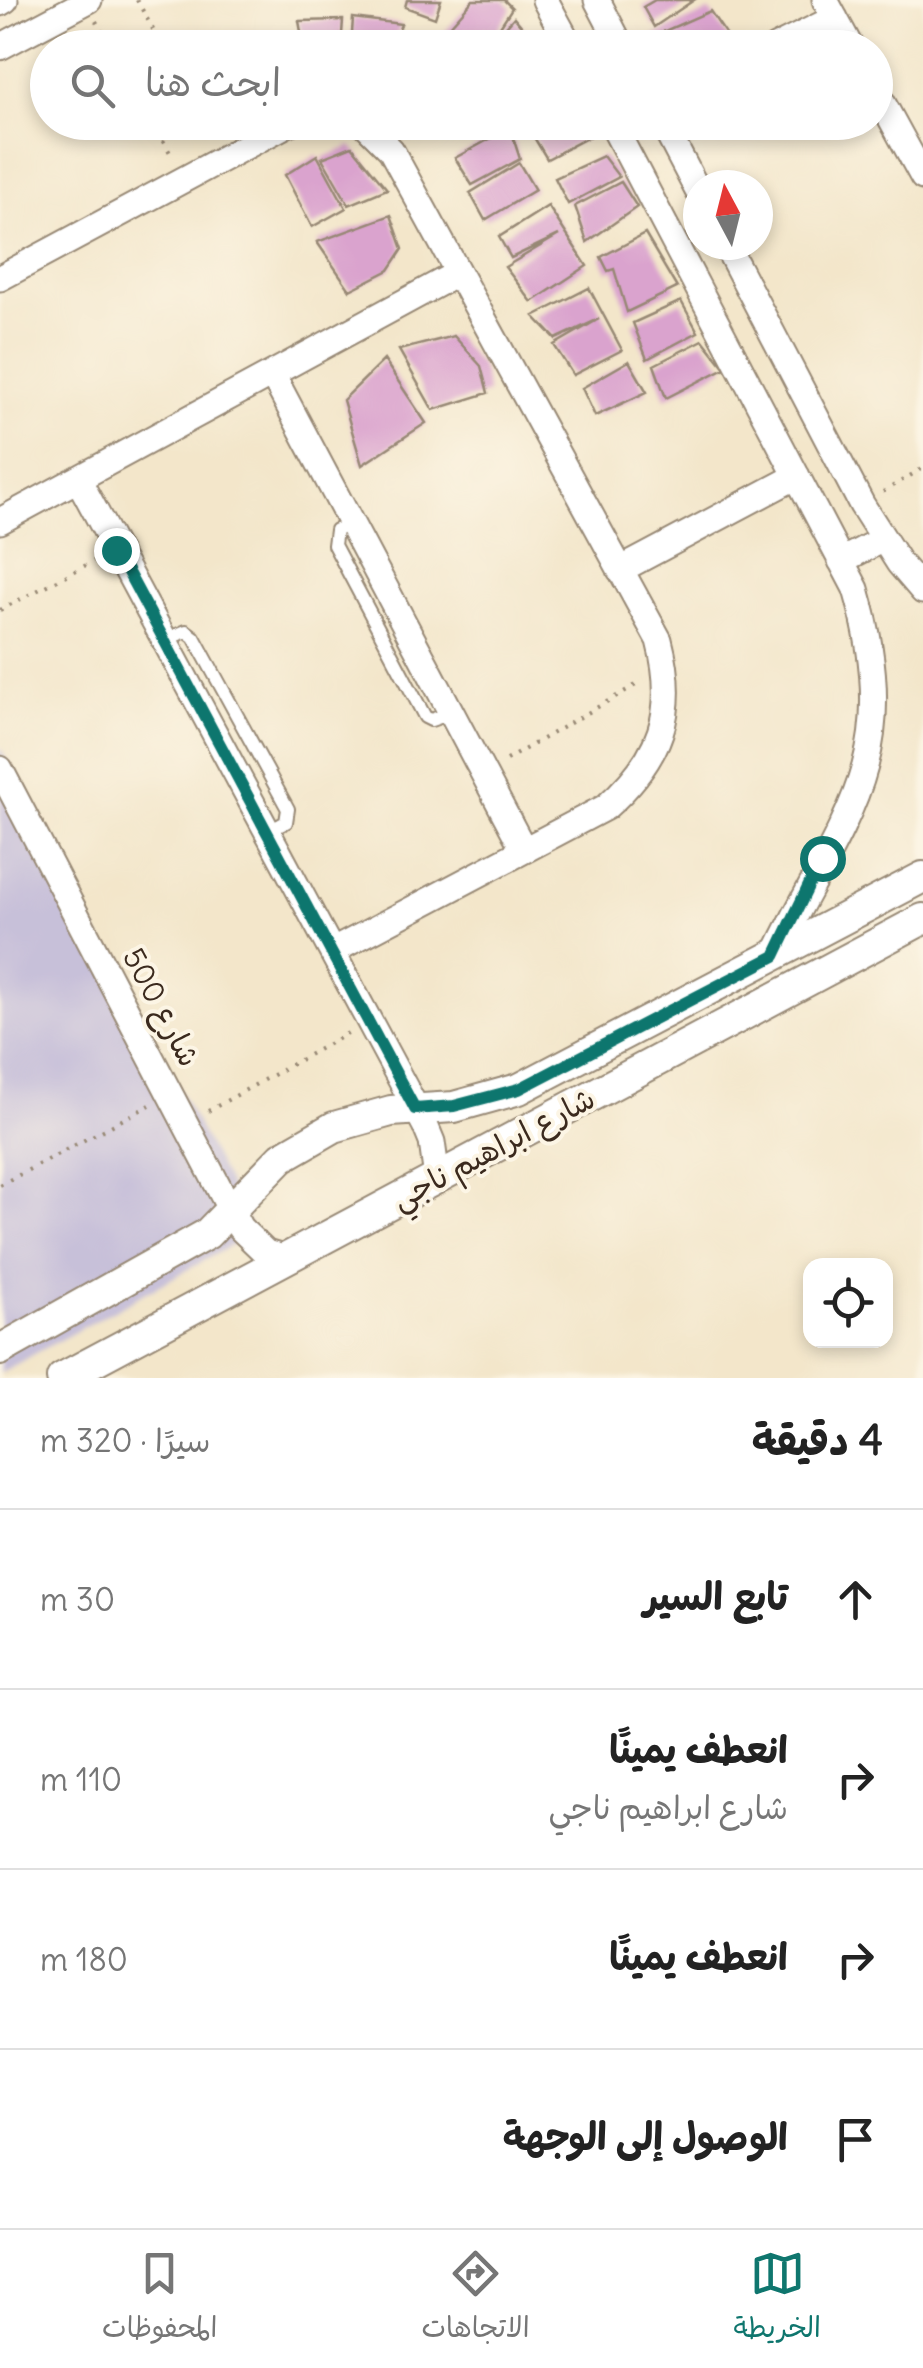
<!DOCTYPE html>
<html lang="ar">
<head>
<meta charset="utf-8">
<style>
  body { margin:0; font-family:Delius,"Playpen Sans Arabic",sans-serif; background:#f2f2f2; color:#222; direction:rtl }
  .controls { position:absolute; right:30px; bottom:30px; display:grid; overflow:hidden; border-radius:20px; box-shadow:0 5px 15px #0003 }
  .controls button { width:90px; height:90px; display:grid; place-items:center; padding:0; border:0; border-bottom:2px solid #e0e0e0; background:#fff; color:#222; font:50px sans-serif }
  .compass { position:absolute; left:683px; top:170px; width:90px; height:90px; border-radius:50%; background:#fff; box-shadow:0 5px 15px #0003; rotate:353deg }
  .stop { position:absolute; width:30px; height:30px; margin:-22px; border:8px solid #0f766e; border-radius:50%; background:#fff }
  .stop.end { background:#0f766e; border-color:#fff; box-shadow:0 2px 10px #0008 }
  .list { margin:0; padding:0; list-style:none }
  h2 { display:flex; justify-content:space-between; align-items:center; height:130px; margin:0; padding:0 40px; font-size:42px }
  h2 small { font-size:32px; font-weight:400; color:#767676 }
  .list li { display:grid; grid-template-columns:65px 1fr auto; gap:30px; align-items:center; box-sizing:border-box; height:180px; padding:0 40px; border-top:2px solid #e0e0e0 }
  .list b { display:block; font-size:38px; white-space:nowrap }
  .list p { margin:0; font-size:32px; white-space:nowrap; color:#767676 }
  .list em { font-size:32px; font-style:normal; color:#767676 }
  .icon { flex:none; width:55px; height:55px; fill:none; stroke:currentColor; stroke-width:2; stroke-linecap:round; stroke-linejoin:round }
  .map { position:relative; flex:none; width:923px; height:1378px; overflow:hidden; direction:ltr }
  .search { position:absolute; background:#fff; box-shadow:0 5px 15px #0003; left:30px; right:30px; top:30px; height:110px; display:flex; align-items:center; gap:25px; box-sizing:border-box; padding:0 35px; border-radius:55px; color:#767676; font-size:38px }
  .sheet { height:850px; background:#fff }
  nav { display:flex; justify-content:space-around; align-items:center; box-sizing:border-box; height:140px; border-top:2px solid #e0e0e0; background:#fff; font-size:28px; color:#767676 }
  nav a { display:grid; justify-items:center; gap:5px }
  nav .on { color:#0f766e }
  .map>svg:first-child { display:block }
</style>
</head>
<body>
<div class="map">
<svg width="923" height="1378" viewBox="0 0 923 1378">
  <rect width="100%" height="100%" fill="#fcf5e5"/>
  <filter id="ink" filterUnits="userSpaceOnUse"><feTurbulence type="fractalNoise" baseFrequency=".01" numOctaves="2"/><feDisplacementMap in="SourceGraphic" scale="20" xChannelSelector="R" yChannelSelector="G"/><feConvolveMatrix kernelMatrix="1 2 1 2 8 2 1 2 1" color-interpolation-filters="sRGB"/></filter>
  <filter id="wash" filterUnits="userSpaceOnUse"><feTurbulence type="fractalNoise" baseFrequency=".0048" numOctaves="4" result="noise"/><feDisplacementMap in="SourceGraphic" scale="40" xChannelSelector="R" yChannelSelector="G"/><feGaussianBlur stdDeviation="2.25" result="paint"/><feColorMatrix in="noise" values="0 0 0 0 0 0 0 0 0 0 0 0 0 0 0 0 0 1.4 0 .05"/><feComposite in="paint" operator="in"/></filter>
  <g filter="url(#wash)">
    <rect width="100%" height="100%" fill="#f3e6ca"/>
    <path fill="#c7c0d9" d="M 0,747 L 254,1233 L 0,1373 Z"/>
    <g id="blocks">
      <path fill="#daa3ce" d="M 407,0 L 441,0 L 435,18 L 405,7 Z
        M 473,0 L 504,0 L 512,8 L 486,48 L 459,48 L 442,35 Z
        M 655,0 L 694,0 L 654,27 L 643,7 Z
        M 710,11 L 731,42 L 720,48 L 667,48 L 651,37 Z
        M 514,17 L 540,48 L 488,48 Z
        M 353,18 L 401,24 L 392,48 L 351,48 Z
        M 343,20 L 341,48 L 304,48 L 299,21 Z
        M 435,122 L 465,122 L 451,134 Z
        M 544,122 L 585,122 L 594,134 L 547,159 L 529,129 Z
        M 510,128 L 520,159 L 472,185 L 455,158 Z
        M 352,146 L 387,189 L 349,205 L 322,158 Z
        M 317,155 L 346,208 L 312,227 L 285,175 Z
        M 603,156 L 619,177 L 568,204 L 555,178 Z
        M 519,163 L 535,190 L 485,220 L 470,193 Z
        M 621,182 L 637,207 L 587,242 L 575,206 Z
        M 548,206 L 587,266 L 532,302 L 505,267 L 559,235 L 511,258 L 499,237 Z
        M 391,215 L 403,249 L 389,270 L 350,290 L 317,242 Z
        M 645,234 L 677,288 L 627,312 L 614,269 L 608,271 L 601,257 Z
        M 589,288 L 622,350 L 573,375 L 554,345 L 599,319 L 556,339 L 534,316 Z
        M 681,301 L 698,332 L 647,359 L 633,323 Z
        M 454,336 L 481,366 L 488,393 L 433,410 L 399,350 Z
        M 703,340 L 725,368 L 666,398 L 654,365 Z
        M 384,360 L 426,423 L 362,465 L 343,400 Z
        M 629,361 L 647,392 L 595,416 L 582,388 Z"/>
    </g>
  </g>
  <g filter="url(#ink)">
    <use href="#blocks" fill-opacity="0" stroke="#978874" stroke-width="2.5"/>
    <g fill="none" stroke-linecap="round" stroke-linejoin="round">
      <g stroke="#978874" stroke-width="16">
        <path id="service" d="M 352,524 L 336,530 L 334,545 L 425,717 L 431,720 L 451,713
          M 165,640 L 186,631 L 194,637 L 288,809 L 286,822 L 269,831"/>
      </g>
      <g stroke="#978874" stroke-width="29">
        <path id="minor" d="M 545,0 L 571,48
          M 597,0 L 622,48
          M 825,0 L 851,48
          M 0,3 L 5,0
          M 0,47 L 89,0
          M 775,48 L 835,18
          M 876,91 L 923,177
          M 611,122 L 856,589 C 872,644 881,709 865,766 C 849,827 802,897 775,956
          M 662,122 L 698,191
          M 726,245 L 862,505 L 899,563 L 923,591
          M 0,278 L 291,122
          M 272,374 L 524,850
          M 78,479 L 425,1125 L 432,1142 L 437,1178
          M 0,521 L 458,273
          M 841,561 L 883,539
          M 620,570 L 797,476
          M 0,769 L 240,1228 L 266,1253 L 283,1258
          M 333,951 L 606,807 C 661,758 678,712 659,640 L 391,150 L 363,122"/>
      </g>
      <g stroke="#978874" stroke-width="34">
        <path id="tertiary" d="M 0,1350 L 207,1234 L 282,1157 L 334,1127 L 391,1111 L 454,1107 L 519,1089 L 923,877
          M 62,1378 L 923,919"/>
      </g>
      <path stroke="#978874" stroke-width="4" stroke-dasharray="2.5 8" stroke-linecap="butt" d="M 137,0 L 163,48
        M 96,21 L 111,48
        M 153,122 L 173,158
        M 203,122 L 211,136
        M 883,492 L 923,468
        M 0,610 L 94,561
        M 506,760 L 641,682
        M 208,1111 L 348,1033
        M 0,1185 L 150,1105"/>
      <use href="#service" stroke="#fff" stroke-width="12"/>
      <use href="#minor" stroke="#fff" stroke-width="25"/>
      <use href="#tertiary" stroke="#fff" stroke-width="30"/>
    </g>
  </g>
  <g fill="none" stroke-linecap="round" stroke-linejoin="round" filter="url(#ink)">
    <path stroke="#0f766e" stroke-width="12" d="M 116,550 L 415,1109 L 454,1106 L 519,1089 L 775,956 L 822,858"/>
  </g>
  <g text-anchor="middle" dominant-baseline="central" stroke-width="8" stroke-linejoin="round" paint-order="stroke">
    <g font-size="30" fill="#3b2a1e" stroke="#fcf5e5">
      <text transform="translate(162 1007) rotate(62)">شارع 500</text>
      <text transform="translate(493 1148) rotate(-28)">شارع ابراهيم ناجي</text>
    </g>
  </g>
</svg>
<div class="controls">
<button><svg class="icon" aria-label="locate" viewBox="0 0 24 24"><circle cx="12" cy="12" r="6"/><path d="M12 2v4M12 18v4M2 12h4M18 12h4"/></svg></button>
</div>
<svg class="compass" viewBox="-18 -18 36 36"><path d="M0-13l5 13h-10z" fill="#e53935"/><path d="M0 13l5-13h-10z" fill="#767676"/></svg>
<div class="stop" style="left:822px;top:858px"></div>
<div class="stop end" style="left:116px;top:550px"></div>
<div class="search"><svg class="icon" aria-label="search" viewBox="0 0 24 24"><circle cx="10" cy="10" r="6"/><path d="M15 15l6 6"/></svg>ابحث هنا</div>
</div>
<section class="sheet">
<h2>4 دقيقة<small>سيرًا · 320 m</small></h2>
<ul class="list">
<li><svg class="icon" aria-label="ahead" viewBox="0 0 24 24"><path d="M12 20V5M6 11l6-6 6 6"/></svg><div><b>تابع السير</b></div><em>30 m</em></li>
<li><svg class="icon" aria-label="right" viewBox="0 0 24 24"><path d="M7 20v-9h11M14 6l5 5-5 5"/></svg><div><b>انعطف يمينًا</b><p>شارع ابراهيم ناجي</p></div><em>110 m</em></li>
<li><svg class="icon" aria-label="right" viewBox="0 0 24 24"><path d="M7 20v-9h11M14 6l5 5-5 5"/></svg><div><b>انعطف يمينًا</b></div><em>180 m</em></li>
<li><svg class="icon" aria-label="arrive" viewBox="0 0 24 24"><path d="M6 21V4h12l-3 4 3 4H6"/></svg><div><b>الوصول إلى الوجهة</b></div></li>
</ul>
</section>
<nav>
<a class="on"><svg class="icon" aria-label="map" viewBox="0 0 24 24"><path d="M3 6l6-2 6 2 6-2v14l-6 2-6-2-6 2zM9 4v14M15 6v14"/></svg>الخريطة</a>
<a><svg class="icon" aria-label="directions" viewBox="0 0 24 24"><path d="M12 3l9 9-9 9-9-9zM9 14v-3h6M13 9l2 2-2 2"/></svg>الاتجاهات</a>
<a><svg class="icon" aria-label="saved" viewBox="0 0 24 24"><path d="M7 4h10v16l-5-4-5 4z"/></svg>المحفوظات</a>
</nav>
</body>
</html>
